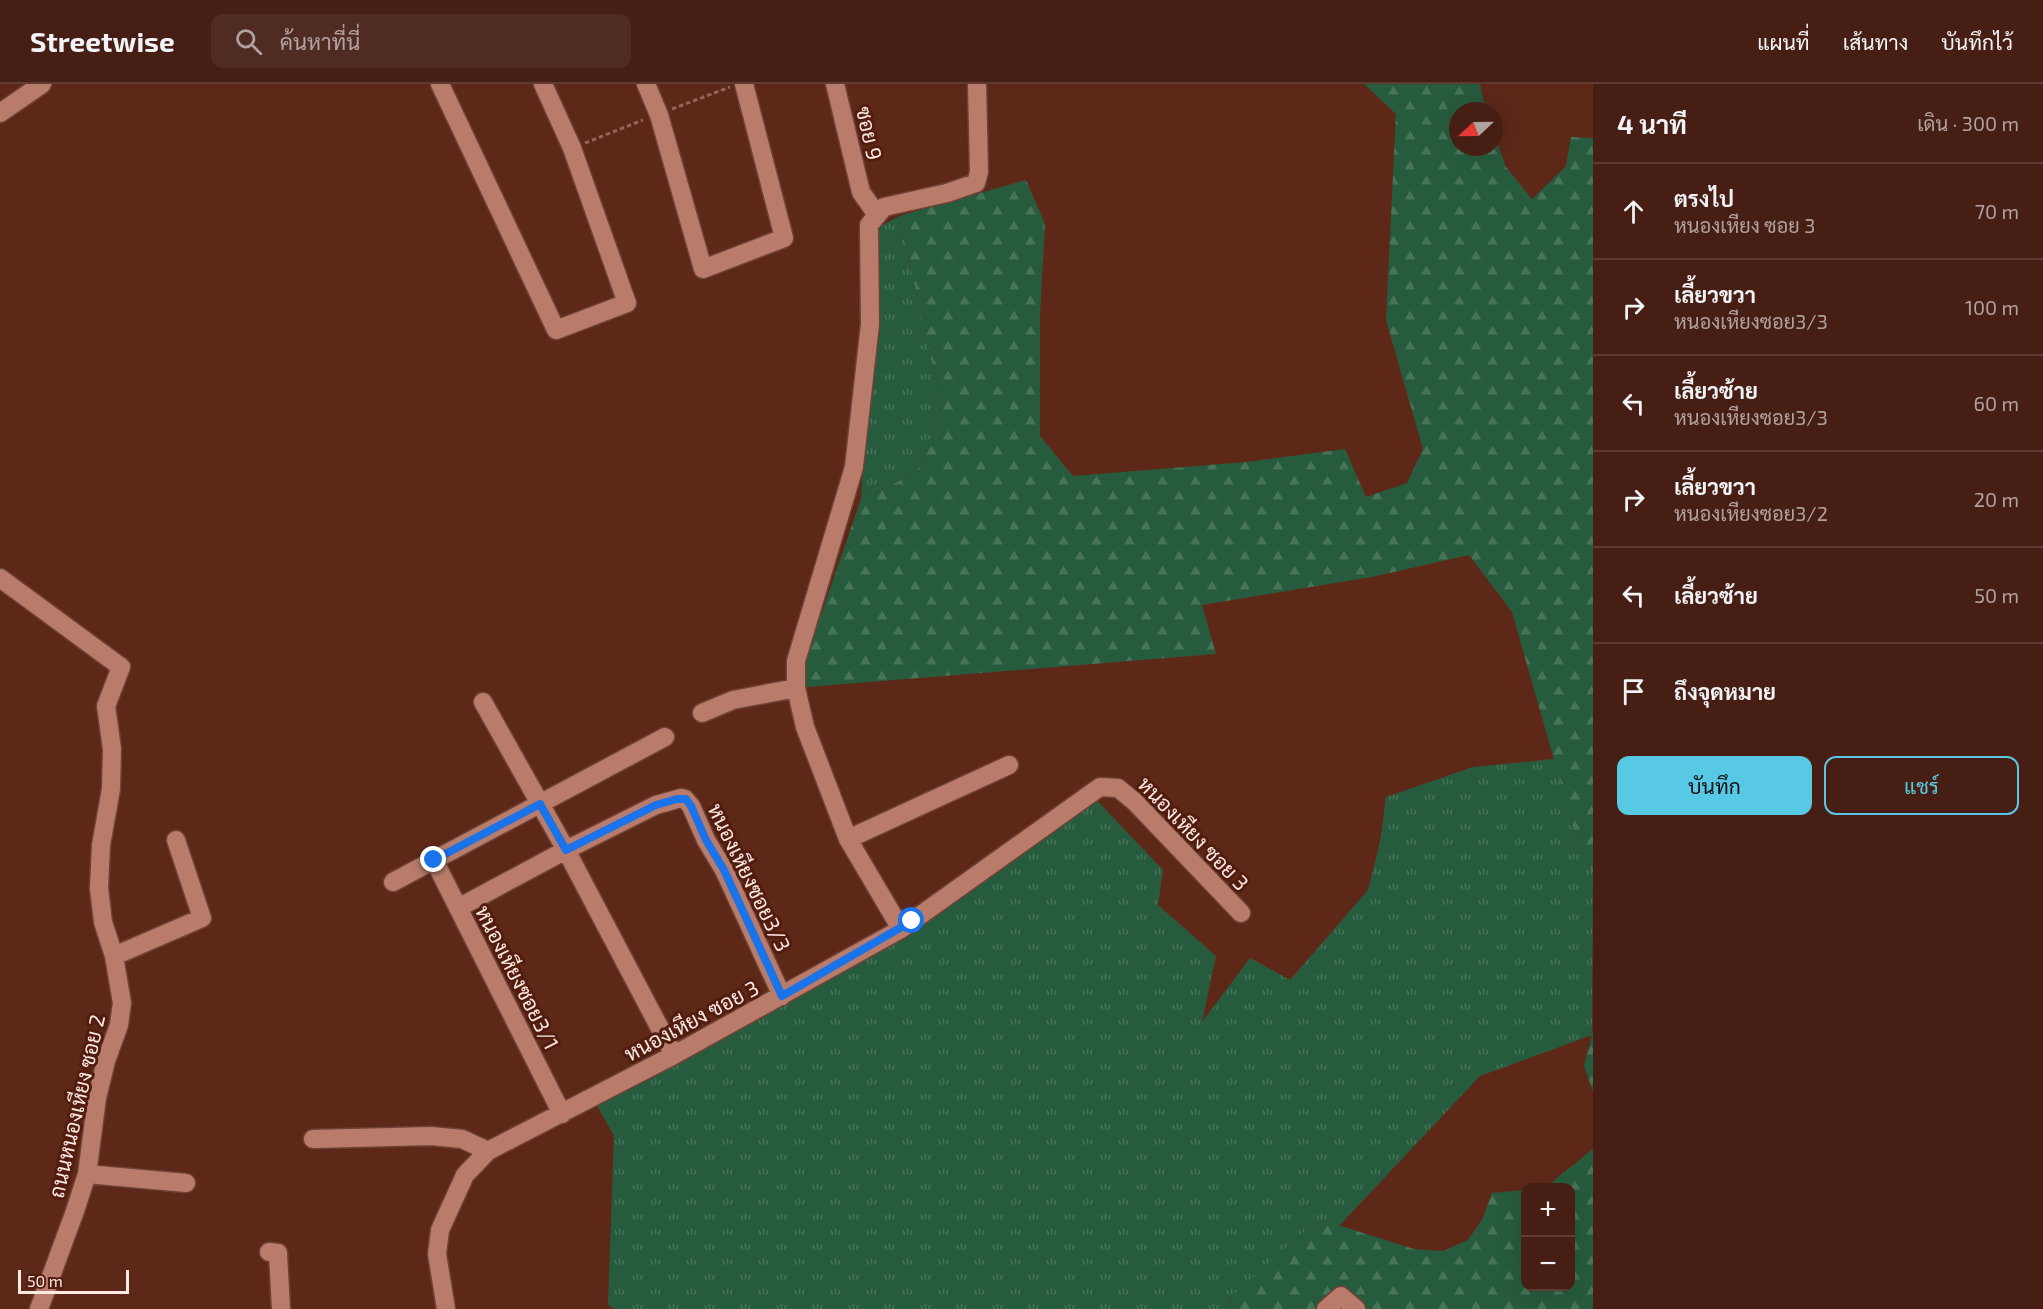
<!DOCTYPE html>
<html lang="th">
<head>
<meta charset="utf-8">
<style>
  body { margin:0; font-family:"Exo 2",Sarabun,sans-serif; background:#502b21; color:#f1f3f6 }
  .controls { position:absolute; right:18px; bottom:18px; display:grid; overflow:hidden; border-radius:12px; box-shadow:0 6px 24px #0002 }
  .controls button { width:54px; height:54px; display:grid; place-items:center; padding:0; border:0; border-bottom:2px solid #5e3c33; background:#461e13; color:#f1f3f6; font:30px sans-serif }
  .compass { position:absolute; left:1449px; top:18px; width:54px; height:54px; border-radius:50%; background:#461e13; box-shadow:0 6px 24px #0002; rotate:248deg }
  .scale { position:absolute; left:18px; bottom:15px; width:111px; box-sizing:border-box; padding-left:6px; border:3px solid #fee9e3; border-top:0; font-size:16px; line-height:21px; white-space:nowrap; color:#fee9e3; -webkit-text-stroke:4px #521d0f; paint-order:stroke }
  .stop { position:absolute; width:18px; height:18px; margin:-14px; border:4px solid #1a73e8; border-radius:50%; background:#fff }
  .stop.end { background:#1a73e8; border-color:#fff; box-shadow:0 2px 6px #0008 }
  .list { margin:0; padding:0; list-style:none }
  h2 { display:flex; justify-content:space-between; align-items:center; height:78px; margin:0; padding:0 24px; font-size:26px }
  h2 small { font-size:20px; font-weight:400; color:#b0a2a0 }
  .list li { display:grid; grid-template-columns:39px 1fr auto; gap:18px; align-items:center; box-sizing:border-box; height:96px; padding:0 24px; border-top:2px solid #5e3c33 }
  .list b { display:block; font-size:22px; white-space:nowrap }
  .list p { margin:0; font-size:20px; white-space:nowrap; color:#b0a2a0 }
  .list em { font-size:20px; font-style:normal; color:#b0a2a0 }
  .actions { display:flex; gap:12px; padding:18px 24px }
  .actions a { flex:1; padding:14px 0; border:2px solid #58c9e4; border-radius:12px; text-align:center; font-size:21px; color:#58c9e4 }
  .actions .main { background:#58c9e4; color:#111 }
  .icon { flex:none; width:33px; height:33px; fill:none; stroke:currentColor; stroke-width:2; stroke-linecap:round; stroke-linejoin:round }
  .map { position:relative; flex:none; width:1593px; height:1225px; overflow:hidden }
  header { display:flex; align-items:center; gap:36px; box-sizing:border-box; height:84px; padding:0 30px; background:#461e13; border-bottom:2px solid #5e3c33 }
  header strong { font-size:28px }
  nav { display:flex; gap:33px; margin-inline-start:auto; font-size:21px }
  .search { width:420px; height:54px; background:#502b21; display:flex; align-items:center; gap:15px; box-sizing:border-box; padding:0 21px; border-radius:12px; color:#b0a2a0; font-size:22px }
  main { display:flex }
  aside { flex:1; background:#461e13 }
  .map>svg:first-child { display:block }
</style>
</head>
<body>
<header>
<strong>Streetwise</strong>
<div class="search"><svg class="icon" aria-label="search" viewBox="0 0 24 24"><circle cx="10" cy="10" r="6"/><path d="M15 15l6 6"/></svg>ค้นหาที่นี่</div>
<nav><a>แผนที่</a><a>เส้นทาง</a><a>บันทึกไว้</a></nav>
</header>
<main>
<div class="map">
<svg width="1593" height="1225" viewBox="0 0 1593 1225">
  <defs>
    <pattern id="grass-tufts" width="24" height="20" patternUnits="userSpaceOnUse" patternTransform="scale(1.5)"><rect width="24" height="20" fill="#275b3d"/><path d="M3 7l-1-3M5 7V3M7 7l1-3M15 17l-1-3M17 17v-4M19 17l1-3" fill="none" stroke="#477359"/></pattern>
    <pattern id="forest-firs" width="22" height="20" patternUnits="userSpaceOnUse" patternTransform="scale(1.5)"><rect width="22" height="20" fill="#275b3d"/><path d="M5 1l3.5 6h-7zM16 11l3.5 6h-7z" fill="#477359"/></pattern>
  </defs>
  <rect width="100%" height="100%" fill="#5e2819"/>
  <path fill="url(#grass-tufts)" d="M 899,132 L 942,323 L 916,389 L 861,415 L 876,145 Z
    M 1554,675 L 1576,753 L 1593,790 L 1592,951 L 1480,992 L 1339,1142 L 1318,1136 L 1228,1216 L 1236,1225 L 615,1225 L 608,1221 L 614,1052 L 593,1014 L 912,837 L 1091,710 L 1163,786 L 1158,821 L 1216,872 L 1202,938 L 1250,874 L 1290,896 L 1368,806 L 1380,758 L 1386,713 L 1473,683 Z"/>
  <path fill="url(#forest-firs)" d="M 1364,0 L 1480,0 L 1486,27 L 1458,27 L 1458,63 L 1494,63 L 1494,49 L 1506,83 L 1532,115 L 1566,82 L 1571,53 L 1593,54 L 1593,790 L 1576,753 L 1512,528 L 1469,471 L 1372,493 L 1202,521 L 1216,570 L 796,604 L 861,415 L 916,389 L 942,323 L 899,132 L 1026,96 L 1045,140 L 1040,230 L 1040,352 L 1073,392 L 1246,378 L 1345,365 L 1366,413 L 1407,399 L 1423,365 L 1386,236 L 1396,30 Z
    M 1593,947 L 1593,1008 L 1584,982 Z
    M 1593,1065 L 1593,1225 L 1236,1225 L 1228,1215 L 1319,1135 L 1414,1165 L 1443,1167 L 1468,1156 L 1482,1136 L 1492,1109 L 1525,1106 L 1526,1202 L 1570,1202 L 1570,1104 L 1546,1103 Z"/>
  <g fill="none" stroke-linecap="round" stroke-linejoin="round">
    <g stroke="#6e4237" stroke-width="21">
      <path id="minor" d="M 440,0 L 556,246 L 627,219 L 572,64 L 543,0
        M 646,0 L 659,31 L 703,185 L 784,154 L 744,0
        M 835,0 L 861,108 L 877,131
        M 0,29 L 42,0
        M 0,494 L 121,583 L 106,622 L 112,665 L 111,705 L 101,761 L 99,804 L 103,838 L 114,872 L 122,919 L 119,941 L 106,977 L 97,1014 L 87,1090 L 75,1127 L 39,1225
        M 483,618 L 566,766 L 674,971
        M 702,629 L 733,616 L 796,604
        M 848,755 L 1009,681
        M 434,776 L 562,1030
        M 393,798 L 665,653
        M 458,824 L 566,766 L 656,721 L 681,714 L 685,715 L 691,722 L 706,756 L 724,786 L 782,912
        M 901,845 L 848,755 L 805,643 L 796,604 L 796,577 L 854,383 L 870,240 L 869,141 L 884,123 L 947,109 L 976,99 L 979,88 L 977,0
        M 114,872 L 202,834 L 176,756
        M 313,1055 L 431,1052 L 462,1055 L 488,1067
        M 87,1090 L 186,1099
        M 269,1168 L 278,1169 L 281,1225
        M 446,1225 L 437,1170 L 440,1146 L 465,1091 L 488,1067 L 674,971 L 901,845 L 1100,703 L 1118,704 L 1135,718 L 1241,829
        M 1326,1225 L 1341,1212 L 1356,1225"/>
    </g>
    <path stroke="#92675a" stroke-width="3" stroke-dasharray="4.5 3" stroke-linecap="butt" d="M 672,25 L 730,3
      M 585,59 L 643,36"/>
    <use href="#minor" stroke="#ba7c6a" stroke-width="18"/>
  </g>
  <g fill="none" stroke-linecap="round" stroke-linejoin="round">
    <path stroke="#1a73e8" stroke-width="8" d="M 434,776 L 540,720 L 566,766 L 656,721 L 677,715 L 686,715 L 691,722 L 706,756 L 724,786 L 782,912 L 912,837"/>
  </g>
  <g text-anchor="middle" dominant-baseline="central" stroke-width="6" stroke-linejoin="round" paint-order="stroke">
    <g font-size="21" fill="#fee9e3" stroke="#521d0f">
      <text transform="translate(870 49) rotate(77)">ซอย 9</text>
      <text transform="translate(1194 749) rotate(46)">หนองเหียง ซอย 3</text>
      <text transform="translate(750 793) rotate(64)">หนองเหียงซอย3/3</text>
      <text transform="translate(518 893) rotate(63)">หนองเหียงซอย3/1</text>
      <text transform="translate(691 936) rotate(-28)">หนองเหียง ซอย 3</text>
      <text transform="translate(76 1022) rotate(-77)">ถนนหนองเหียง ซอย 2</text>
    </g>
  </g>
</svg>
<div class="controls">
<button>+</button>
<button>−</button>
</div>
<svg class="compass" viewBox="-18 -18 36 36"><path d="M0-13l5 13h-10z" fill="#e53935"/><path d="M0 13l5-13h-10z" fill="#b0a2a0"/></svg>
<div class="scale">50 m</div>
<div class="stop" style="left:912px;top:837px"></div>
<div class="stop end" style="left:434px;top:776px"></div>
</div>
<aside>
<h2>4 นาที<small>เดิน · 300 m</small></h2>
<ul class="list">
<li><svg class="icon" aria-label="ahead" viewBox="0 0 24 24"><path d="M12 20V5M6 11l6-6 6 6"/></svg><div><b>ตรงไป</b><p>หนองเหียง ซอย 3</p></div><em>70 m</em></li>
<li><svg class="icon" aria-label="right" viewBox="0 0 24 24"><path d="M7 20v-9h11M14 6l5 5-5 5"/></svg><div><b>เลี้ยวขวา</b><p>หนองเหียงซอย3/3</p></div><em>100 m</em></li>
<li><svg class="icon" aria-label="left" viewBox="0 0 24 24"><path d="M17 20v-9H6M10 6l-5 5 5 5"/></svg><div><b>เลี้ยวซ้าย</b><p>หนองเหียงซอย3/3</p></div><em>60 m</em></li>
<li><svg class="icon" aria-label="right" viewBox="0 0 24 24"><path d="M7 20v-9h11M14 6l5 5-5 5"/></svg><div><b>เลี้ยวขวา</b><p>หนองเหียงซอย3/2</p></div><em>20 m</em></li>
<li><svg class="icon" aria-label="left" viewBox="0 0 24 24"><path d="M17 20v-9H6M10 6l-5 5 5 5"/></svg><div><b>เลี้ยวซ้าย</b></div><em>50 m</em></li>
<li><svg class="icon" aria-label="arrive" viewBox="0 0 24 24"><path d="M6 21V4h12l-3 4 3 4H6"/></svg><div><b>ถึงจุดหมาย</b></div></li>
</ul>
<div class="actions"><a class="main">บันทึก</a><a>แชร์</a></div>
</aside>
</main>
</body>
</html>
